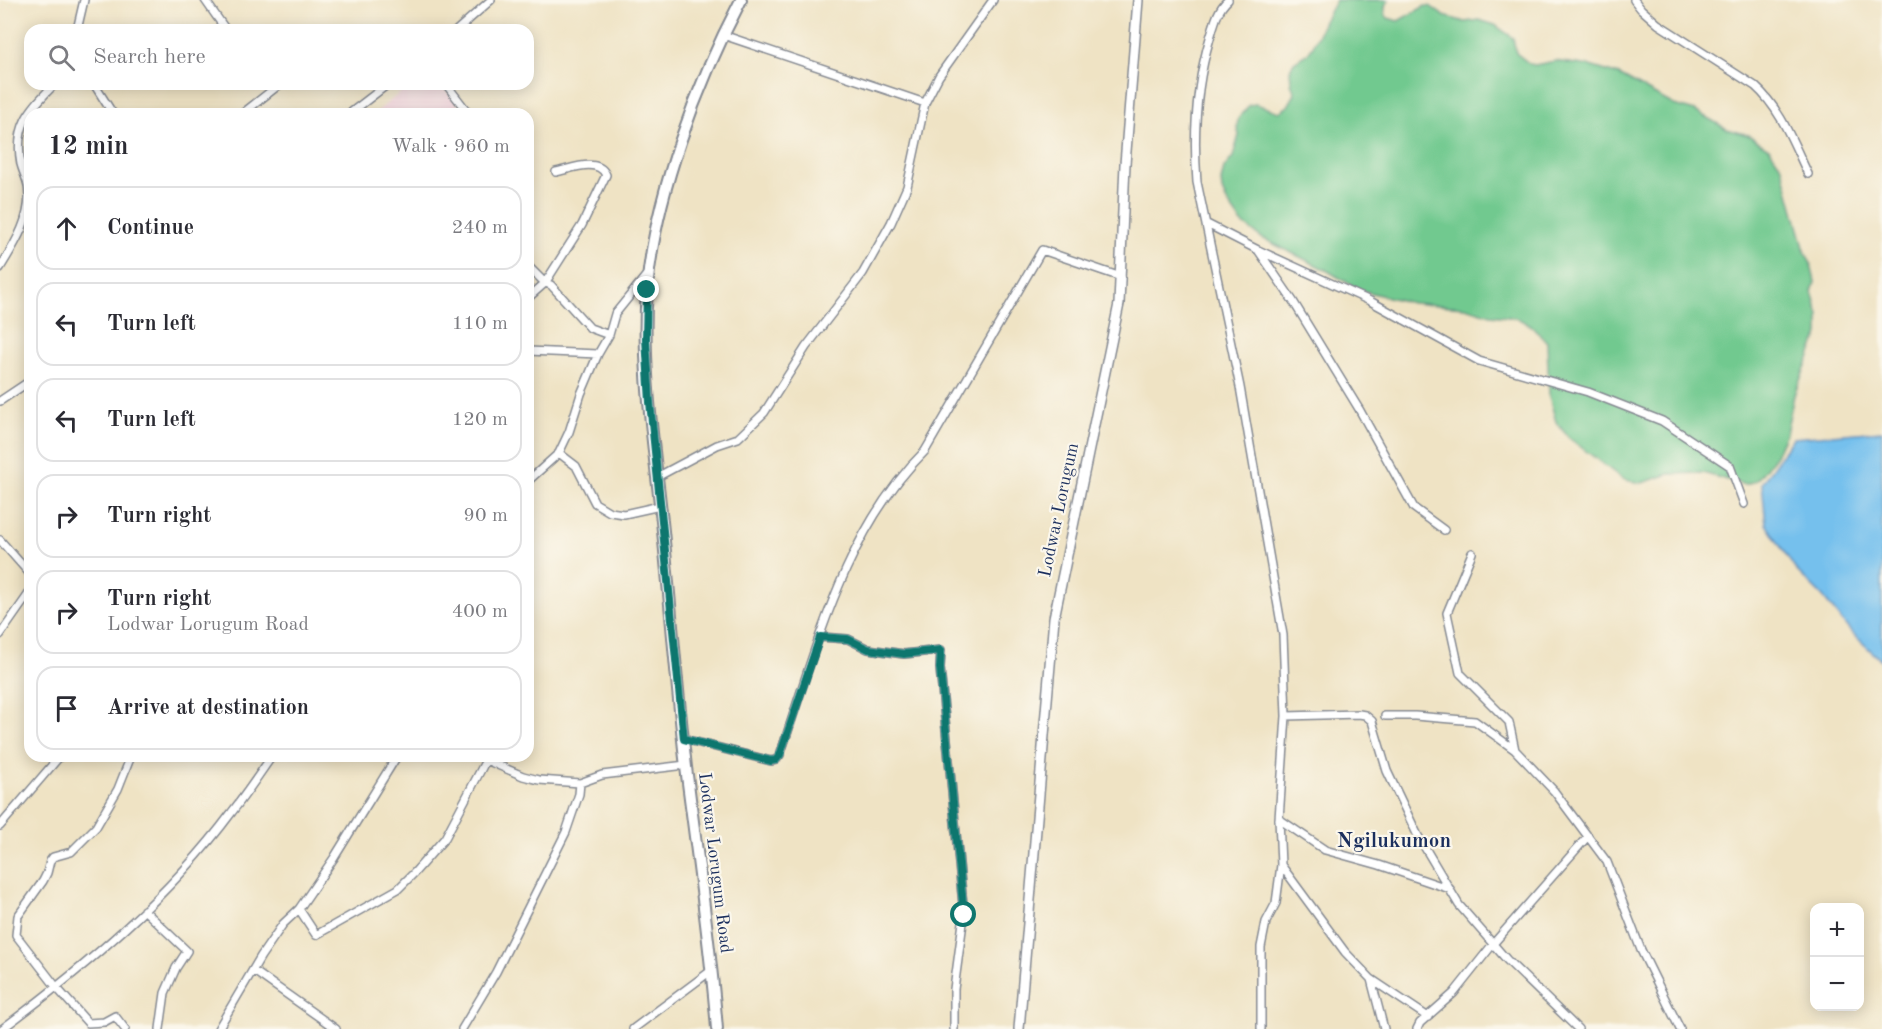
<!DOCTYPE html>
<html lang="en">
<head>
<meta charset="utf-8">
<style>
  body { margin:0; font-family:"Old Standard TT",serif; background:#f2f2f3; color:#2b2b33 }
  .controls { position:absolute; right:18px; bottom:18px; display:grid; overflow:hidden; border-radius:12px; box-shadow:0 3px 15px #0003 }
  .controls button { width:54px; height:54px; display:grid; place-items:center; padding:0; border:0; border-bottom:2px solid #e1e1e2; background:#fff; color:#2b2b33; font:30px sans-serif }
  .stop { position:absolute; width:18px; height:18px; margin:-14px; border:4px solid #0f766e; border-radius:50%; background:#fff }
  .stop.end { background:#0f766e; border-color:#fff; box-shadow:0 2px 6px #0008 }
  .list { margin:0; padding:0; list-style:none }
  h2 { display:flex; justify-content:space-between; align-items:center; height:78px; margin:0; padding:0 24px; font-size:26px }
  h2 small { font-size:20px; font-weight:400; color:#7c7c81 }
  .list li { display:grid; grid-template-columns:39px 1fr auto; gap:18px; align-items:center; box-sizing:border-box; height:84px; margin:0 12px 12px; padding:0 12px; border:2px solid #e1e1e2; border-radius:18px }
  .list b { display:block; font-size:22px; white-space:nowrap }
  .list p { margin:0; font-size:20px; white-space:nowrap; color:#7c7c81 }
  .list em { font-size:20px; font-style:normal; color:#7c7c81 }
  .icon { flex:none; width:33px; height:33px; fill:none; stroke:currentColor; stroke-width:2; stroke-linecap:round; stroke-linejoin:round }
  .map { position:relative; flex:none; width:1882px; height:1029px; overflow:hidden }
  .search { position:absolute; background:#fff; box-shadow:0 3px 15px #0003; left:24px; top:24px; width:510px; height:66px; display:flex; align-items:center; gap:15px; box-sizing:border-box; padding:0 21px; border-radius:18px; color:#7c7c81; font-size:22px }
  .panel { position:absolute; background:#fff; box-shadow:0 3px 15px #0003; left:24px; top:108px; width:510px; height:654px; border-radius:18px }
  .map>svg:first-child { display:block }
</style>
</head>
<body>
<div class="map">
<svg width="1882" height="1029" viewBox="0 0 1882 1029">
  <rect width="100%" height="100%" fill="#fbf7ec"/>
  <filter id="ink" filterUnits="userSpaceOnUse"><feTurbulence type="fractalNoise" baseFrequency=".0167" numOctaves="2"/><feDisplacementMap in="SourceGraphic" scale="12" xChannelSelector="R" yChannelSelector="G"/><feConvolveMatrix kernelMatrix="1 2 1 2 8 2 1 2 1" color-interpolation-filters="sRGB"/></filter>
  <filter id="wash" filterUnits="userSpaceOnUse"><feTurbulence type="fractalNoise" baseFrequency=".008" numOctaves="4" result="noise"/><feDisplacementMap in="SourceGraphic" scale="24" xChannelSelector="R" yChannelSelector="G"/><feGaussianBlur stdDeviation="1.35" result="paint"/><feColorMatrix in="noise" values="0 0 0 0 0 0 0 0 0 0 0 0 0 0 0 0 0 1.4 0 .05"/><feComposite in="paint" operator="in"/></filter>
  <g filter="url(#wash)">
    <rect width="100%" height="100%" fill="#efe3c4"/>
    <path fill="#f3cfde" d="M 411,84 L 441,84 L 465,114 L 374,114 Z"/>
    <path fill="#71c98f" stroke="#467c76" stroke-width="1.5" d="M 1336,0 L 1389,0 L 1385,6 L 1385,15 L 1388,18 L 1398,21 L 1425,6 L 1430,6 L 1444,16 L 1465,22 L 1479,20 L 1495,25 L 1513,38 L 1516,53 L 1530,64 L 1535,65 L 1555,61 L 1590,66 L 1619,75 L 1674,105 L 1695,111 L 1727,129 L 1748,135 L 1769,148 L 1782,167 L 1805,251 L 1811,264 L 1815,282 L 1812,292 L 1819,315 L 1819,334 L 1794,395 L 1786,433 L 1776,455 L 1757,480 L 1745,485 L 1703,473 L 1669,474 L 1642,483 L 1625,480 L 1616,474 L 1569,438 L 1556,422 L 1549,396 L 1547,342 L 1532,326 L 1517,318 L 1491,315 L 1465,307 L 1412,303 L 1360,290 L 1326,270 L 1262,238 L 1251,230 L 1241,222 L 1227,202 L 1222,190 L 1221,181 L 1224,168 L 1233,157 L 1239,135 L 1237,127 L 1238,119 L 1249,105 L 1256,104 L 1279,112 L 1288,106 L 1295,94 L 1291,83 L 1290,70 L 1294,62 L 1308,53 L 1313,46 L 1324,21 Z"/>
    <path fill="#74c0ed" stroke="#4878a6" stroke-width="1.5" d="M 1882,431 L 1882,661 L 1850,631 L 1822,596 L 1795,569 L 1766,524 L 1762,483 L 1793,438 Z"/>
  </g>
  <g filter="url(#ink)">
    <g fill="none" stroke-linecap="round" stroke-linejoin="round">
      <g stroke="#858991" stroke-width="10">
        <path id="minor" d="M 205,0 L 226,30
          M 1228,0 C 1217,10 1214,25 1210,38 C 1196,85 1193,132 1197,182 L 1240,387 L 1283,635 L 1286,716 L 1279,819 L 1281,865 L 1276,903 L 1266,922 L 1261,947 L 1261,1029
          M 1634,0 L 1641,9 L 1658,24 L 1755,86 C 1781,109 1793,143 1808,174
          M 77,30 L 84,0
          M 457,30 L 491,0
          M 723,35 L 925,103
          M 94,84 L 113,114
          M 446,84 L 469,114
          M 242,114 L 280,84
          M 349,114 L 388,84
          M 1207,224 L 1258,250 L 1293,301 L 1359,409 L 1414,508 L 1444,530
          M 1258,250 L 1370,301 L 1479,361 L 1588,392 L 1662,421 L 1730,466 L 1744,504
          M 528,266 L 545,283 L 551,285 L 590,328 L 609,335
          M 0,268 C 15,244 33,216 28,186 C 27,179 23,172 21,164 C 14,127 29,109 55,84
          M 528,298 L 545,283 L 582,225 L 606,175 C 598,157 571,169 556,172
          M 528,351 L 598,354
          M 0,401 L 30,381
          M 559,453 L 576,466 L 595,503 L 610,512 L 624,514 L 660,506
          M 657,477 L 717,445 L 738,438 L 764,413 L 806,347 L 863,273 L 891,223 L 907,187 L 925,103 L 939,76 L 993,0
          M 528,481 L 559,453 L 569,432 L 581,394 L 598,354 L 609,335 L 615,314 L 649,272
          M 0,540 L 30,574
          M 1472,553 L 1447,613 L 1460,673 L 1509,722 L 1515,750 L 1554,791 L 1607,862 L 1641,950 L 1680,1029
          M 0,635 L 28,595 L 30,589
          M 820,637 L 848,639 L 868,649 L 904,654 L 941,650 L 940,668 L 964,915 L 954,989 L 954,1029
          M 1286,716 L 1359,714 L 1365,715 L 1372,721 L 1387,771 L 1418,836 L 1459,905 L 1507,960 L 1578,1029
          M 1385,716 L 1415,716 L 1475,721 L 1515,750
          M 684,739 L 771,761 L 776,760 L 780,755 C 816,650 844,531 925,451 L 1042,250 L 1121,277
          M 1279,819 L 1325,850 L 1379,865 L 1450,889
          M 0,826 L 60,756
          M 1281,865 L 1345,952 L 1371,979 L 1428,1017
          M 299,909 L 316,935 L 398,889 L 415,872 L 445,838 L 486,760 L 523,776 L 539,780 L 580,783 L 602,775 L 686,765
          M 144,910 L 187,951 L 176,968 L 165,993 L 160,1029
          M 254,971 L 336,1029
          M 1371,979 L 1384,1029
          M 2,1029 C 86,966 169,897 232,812 C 246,794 259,775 272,756
          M 125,1029 L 115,1016 L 104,1022 L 88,1023 L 57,988 L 16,935 L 18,916 L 43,881 L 47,873 L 50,861 L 53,857 L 71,852 L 96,827 L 118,789 L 131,756
          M 218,1029 L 261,956 L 283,924 L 299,909 L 334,858 L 397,756
          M 462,1029 L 496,972 L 566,832 L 579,794 L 580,783
          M 633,1029 L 712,970
          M 1417,1029 L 1420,1023 L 1454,993 L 1493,944 L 1588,836"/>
      </g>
      <g stroke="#858991" stroke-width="12">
        <path id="tertiary" d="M 1019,1029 L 1054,618 L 1119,304 L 1125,164 L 1138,0"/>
      </g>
      <g stroke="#858991" stroke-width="14">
        <path id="secondary" d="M 717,1029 C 710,941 697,855 686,767 C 677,689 671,610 663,531 C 655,452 641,370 647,289 C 655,195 697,84 741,0"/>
      </g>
      <use href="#minor" stroke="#fff" stroke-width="7"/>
      <use href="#tertiary" stroke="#fff" stroke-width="9"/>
      <use href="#secondary" stroke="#fff" stroke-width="10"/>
    </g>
  </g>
  <g fill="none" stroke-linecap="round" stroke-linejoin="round" filter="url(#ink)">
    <path stroke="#0f766e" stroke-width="8" d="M 647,290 L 646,339 L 650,402 L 684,739 L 771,761 L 776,760 L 780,755 L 820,637 L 848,639 L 868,649 L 904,654 L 941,650 L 940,668 L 964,915"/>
  </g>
  <g text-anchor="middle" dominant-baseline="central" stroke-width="4.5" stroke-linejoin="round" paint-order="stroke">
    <g font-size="18" fill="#1b2f5e" stroke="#fbf7ec">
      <text transform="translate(1059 510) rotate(-78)">Lodwar Lorugum</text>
      <text transform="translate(715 863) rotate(83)">Lodwar Lorugum Road</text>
    </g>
    <g font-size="21" font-weight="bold" fill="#1b2f5e" stroke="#fbf7ec">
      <text x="1394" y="841">Ngilukumon</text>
    </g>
  </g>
</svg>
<div class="controls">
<button>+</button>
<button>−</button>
</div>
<div class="stop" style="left:964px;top:915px"></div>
<div class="stop end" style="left:647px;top:290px"></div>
<div class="search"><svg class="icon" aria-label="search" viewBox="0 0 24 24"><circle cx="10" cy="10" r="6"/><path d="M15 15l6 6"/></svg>Search here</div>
<section class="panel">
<h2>12 min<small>Walk · 960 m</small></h2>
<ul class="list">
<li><svg class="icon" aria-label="ahead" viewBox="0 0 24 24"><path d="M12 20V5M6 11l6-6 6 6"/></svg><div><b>Continue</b></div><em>240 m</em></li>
<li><svg class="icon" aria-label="left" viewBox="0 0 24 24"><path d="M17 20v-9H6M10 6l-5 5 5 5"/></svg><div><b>Turn left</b></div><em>110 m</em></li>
<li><svg class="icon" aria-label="left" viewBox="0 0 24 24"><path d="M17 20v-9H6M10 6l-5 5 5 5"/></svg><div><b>Turn left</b></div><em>120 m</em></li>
<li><svg class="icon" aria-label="right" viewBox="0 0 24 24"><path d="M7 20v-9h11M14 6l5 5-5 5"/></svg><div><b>Turn right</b></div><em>90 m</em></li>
<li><svg class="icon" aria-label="right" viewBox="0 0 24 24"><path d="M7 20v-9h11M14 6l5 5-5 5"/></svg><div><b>Turn right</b><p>Lodwar Lorugum Road</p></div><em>400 m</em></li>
<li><svg class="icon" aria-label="arrive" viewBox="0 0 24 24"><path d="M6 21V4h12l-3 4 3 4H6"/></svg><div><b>Arrive at destination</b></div></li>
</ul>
</section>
</div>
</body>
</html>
